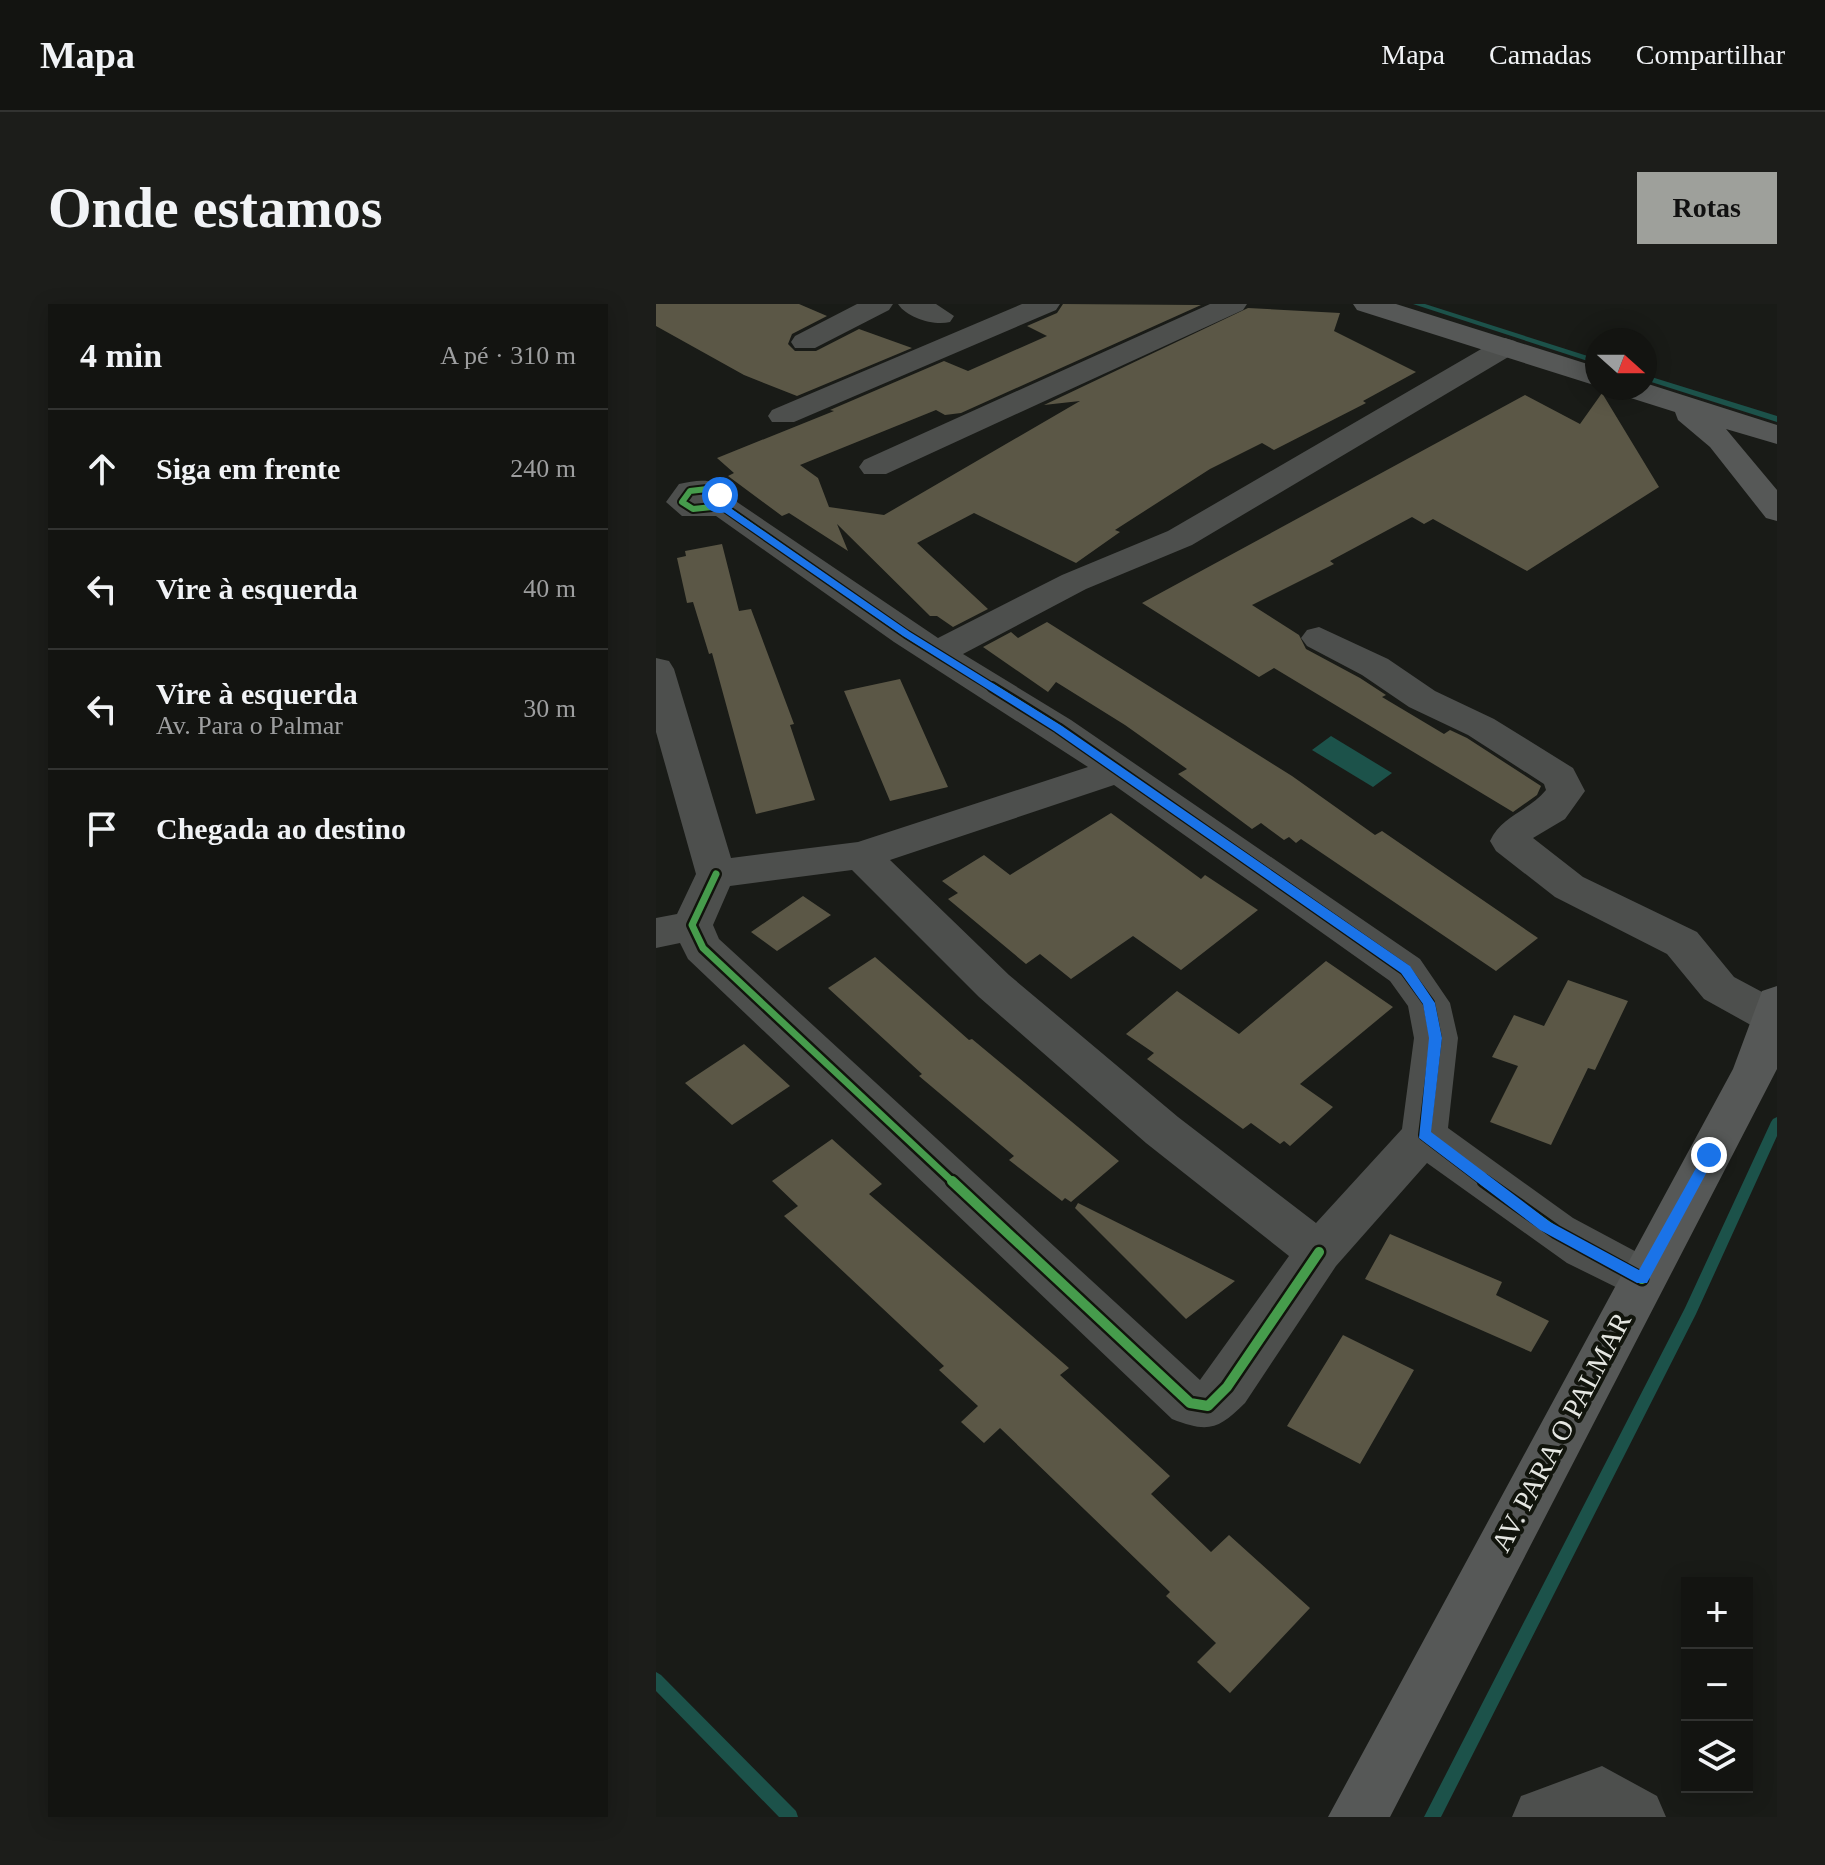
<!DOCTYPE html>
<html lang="pt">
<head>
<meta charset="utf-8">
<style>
  body { margin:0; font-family:"Times New Roman",serif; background:#1c1d1a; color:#f1f3f6 }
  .controls { position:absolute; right:24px; bottom:24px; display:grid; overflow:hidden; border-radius:0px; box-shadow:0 4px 20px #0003 }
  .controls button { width:72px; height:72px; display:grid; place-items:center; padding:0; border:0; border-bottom:2px solid #323331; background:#131411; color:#f1f3f6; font:40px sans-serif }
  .compass { position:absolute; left:929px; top:24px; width:72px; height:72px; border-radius:50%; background:#131411; box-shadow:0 4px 20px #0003; rotate:111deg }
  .stop { position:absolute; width:24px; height:24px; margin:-18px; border:6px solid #1a73e8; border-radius:50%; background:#fff }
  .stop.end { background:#1a73e8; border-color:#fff; box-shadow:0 2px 8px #0008 }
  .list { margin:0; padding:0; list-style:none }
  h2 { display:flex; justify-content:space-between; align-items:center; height:104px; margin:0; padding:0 32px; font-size:34px }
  h2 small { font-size:26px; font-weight:400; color:#9d9e9f }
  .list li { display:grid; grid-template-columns:52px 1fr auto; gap:24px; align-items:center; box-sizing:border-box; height:120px; padding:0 32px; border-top:2px solid #323331 }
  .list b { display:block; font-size:30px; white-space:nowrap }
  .list p { margin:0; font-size:26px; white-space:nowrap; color:#9d9e9f }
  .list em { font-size:26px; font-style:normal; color:#9d9e9f }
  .icon { flex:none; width:44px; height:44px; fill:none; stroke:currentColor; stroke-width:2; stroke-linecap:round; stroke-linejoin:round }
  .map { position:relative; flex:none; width:1121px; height:1513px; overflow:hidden; border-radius:0px }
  header { display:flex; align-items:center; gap:48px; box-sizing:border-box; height:112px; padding:0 40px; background:#131411; border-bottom:2px solid #323331 }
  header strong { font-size:38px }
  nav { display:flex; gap:44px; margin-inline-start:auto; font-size:28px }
  .intro { display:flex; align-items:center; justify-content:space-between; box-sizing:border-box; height:192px; padding:0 48px }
  h1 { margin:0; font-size:56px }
  .button { padding:20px 36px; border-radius:0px; background:#9ea09b; color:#111; font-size:28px; font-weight:700 }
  main { display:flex; gap:48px; padding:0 48px }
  aside { flex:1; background:#131411; border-radius:0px; box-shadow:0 4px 20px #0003 }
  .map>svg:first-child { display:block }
</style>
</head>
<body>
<header>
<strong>Mapa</strong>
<nav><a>Mapa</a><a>Camadas</a><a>Compartilhar</a></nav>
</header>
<div class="intro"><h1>Onde estamos</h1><a class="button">Rotas</a></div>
<main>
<aside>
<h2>4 min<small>A pé · 310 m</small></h2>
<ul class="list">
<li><svg class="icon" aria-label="ahead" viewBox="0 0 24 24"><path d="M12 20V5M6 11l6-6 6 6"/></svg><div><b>Siga em frente</b></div><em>240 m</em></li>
<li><svg class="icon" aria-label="left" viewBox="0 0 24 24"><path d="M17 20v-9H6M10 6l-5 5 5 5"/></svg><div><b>Vire à esquerda</b></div><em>40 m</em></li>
<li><svg class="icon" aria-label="left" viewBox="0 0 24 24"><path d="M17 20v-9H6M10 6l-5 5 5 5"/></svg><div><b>Vire à esquerda</b><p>Av. Para o Palmar</p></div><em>30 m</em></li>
<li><svg class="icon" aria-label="arrive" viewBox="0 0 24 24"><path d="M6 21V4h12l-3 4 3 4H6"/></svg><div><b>Chegada ao destino</b></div></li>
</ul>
</aside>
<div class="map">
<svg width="1121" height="1513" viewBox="0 0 1121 1513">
  <rect width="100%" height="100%" fill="#191b17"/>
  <path fill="#1c524a" d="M 675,432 L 736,469 L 717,483 L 656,446 Z"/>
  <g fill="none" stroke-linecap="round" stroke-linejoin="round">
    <path fill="#1c524a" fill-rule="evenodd" d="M 757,0 L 769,0 L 941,55 L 941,60 Z
      M 989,71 L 1121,112 L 1121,118 L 989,76 Z
      M 1121,813 L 1121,832 L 1040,1010 L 785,1513 L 768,1513 L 1029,1004 L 1115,818 L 1117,815 Z
      M 0,1368 L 5,1371 L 140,1507 L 142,1513 L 123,1513 L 0,1387 Z"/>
  </g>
  <path fill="#5b5746" d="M 0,0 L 143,0 L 171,12 L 136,30 L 132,40 L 139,47 L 160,47 L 203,25 L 256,44 L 141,92 L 88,71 L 0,22 Z
    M 407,0 L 545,1 L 305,109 L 289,111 L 280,106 L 144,161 L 162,174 L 173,203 L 228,211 L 424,97 L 388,101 L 592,4 L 684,9 L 678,27 L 760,68 L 707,97 L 710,99 L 618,146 L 606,139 L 554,165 L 459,226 L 464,228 L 420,259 L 318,209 L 261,239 L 332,305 L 297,323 L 281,312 L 274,312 L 181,220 L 192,247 L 133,209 L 126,212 L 72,172 L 78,169 L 61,154 L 178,107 L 174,106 L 288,57 L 312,67 L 391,32 L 371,22 L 401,9 Z
    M 946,89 L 1003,183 L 871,267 L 777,215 L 768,220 L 756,213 L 674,257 L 678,260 L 596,301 L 643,331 L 650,345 L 704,374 L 730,391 L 726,393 L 788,430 L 794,426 L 811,434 L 885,482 L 881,491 L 857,508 L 618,364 L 603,373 L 486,299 L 869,91 L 924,120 Z
    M 66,240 L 83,307 L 95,305 L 138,420 L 134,421 L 159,496 L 100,510 L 56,349 L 53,350 L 37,298 L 31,299 L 21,254 L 30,252 L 29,247 Z
    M 391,318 L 636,472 L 719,531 L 726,527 L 882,634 L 840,667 L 645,535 L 640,539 L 633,533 L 628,536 L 605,519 L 596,525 L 522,470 L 531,465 L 469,421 L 400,378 L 392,388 L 327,343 L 355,328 L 362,334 Z
    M 244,375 L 292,483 L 234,497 L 188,387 Z
    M 455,509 L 545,575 L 549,571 L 602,606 L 525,666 L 477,632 L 415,675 L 384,650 L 370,660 L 292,595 L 302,589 L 286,577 L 328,551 L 354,571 Z
    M 147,592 L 175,611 L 121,647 L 95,628 Z
    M 219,653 L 313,736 L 316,735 L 463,857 L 415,898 L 409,894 L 406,897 L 353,856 L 358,852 L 263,772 L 266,770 L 172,684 Z
    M 670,657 L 737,703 L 644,780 L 677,803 L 634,842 L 628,837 L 624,840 L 595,819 L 587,825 L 491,755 L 498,749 L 470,730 L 521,687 L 583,730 Z
    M 912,676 L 972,697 L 939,766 L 932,764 L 895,841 L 834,818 L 862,762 L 836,753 L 858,711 L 888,722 Z
    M 88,740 L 134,782 L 76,821 L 29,779 Z
    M 176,835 L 226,880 L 213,890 L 413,1064 L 404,1071 L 514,1172 L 495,1190 L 555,1248 L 573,1231 L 654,1304 L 574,1389 L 541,1358 L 560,1339 L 510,1292 L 514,1288 L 344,1124 L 328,1139 L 305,1118 L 322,1102 L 283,1066 L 288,1062 L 128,912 L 142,902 L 116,877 Z
    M 422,899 L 579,977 L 530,1015 L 419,904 Z
    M 734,930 L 846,978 L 840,991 L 893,1017 L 875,1048 L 709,975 Z
    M 687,1031 L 758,1066 L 704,1160 L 631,1122 Z"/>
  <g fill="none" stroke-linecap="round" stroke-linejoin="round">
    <path fill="#4d4f4d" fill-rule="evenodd" d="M 201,0 L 237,0 L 233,6 L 159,44 L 139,44 L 135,38 L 139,32 Z
      M 242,0 L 280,0 L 298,12 L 294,18 C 278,22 251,14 242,0 Z
      M 366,0 L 404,0 L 400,6 L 138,118 L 116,118 L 112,112 L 116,106 Z
      M 554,0 L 591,0 L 587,6 L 230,170 L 208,170 L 203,163 L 208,156 Z
      M 849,34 L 859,37 L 864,43 L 859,49 L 536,241 L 430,285 L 307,350 L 415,416 L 764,655 L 794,699 L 802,734 L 792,824 L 917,914 L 1003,960 L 1010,975 L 1003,990 L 986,996 L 911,959 L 771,859 L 680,962 L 589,1099 C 562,1126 552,1129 516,1115 L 32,655 L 24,639 L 0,644 L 0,614 L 21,610 L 40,570 L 0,428 L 0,354 L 13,357 L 18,365 L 75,554 L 202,538 L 432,463 L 238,338 L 60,212 L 26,212 L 10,198 L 23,180 C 43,175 56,175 75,184 L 81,198 L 282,334 L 406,271 L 512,227 L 839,37 ZM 458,481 L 734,677 L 752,702 L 758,734 L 746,825 L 660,919 L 522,813 L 353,671 L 234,556 ZM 196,566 L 323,693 L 490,839 L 633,952 L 544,1076 L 63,635 L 57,621 L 74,582 Z
      M 663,323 L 732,355 L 779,387 L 838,415 L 917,464 L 929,487 L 909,515 L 877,534 L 927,573 L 1041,628 L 1078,673 L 1121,696 L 1121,729 L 1102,725 L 1048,695 L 1011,650 L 899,593 L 840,547 L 834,537 C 846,511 873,507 890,486 L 888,480 L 812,431 L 753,403 L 706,371 L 651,342 L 645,334 L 651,326 Z
      M 946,1462 L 1001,1492 L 1010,1513 L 856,1513 L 865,1492 Z"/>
    <path fill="#565857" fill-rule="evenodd" d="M 697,0 L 740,0 L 941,63 L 941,82 L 701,6 Z
      M 989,79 L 1121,121 L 1121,140 L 1070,125 L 1121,186 L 1121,217 L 1110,214 L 1054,143 L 1022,116 L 1019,108 L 962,90 L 958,84 L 989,84 Z
      M 1121,682 L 1121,765 L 734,1513 L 672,1513 L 1077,765 L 1106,687 Z"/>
    <g stroke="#11140c" stroke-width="10">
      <path id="cycleway-far2" d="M 51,185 L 64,191 L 66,202 L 37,205 L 26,198 L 34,187 Z
        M 66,202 L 250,330 L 339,385"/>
    </g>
    <g stroke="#11140c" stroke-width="12">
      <path id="cycleway-far1" d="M 336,383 L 402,424 L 749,666 L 773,699 L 780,734 L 768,831 L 831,879
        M 60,570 L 36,621 L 47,644 L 298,879"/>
    </g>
    <g stroke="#11140c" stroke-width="15">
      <path id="cycleway" d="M 296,877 L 534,1099 L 552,1102 L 571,1083 L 663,948
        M 828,877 L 900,928 L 986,975"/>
    </g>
    <use href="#cycleway-far2" stroke="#469c4c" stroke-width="6"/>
    <use href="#cycleway-far1" stroke="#469c4c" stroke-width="7"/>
    <use href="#cycleway" stroke="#469c4c" stroke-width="10"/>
  </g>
  <path fill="#1a73e8" d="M 64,188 L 69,191 L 70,201 L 254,328 L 406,422 L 754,662 L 779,699 L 786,734 L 775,828 L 894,918 L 983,966 L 1049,848 L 1058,848 L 1060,851 L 991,979 L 981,979 L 884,926 L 763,834 L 773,734 L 767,700 L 745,669 L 398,427 L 247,332 L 62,204 L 60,191 Z"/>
  <g text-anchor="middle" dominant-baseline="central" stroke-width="8" stroke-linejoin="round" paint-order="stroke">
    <g font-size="28" fill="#e5e7e2" stroke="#11140c">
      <text transform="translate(905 1128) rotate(-62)">AV. PARA O PALMAR</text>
    </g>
  </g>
</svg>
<div class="controls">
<button>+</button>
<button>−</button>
<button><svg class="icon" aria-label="layers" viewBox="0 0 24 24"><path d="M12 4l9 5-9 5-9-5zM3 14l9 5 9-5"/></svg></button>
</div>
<svg class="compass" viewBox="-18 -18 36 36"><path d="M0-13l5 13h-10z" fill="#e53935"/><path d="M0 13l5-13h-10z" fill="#9d9e9f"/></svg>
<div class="stop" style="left:64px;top:191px"></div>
<div class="stop end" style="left:1053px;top:851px"></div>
</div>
</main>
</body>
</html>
